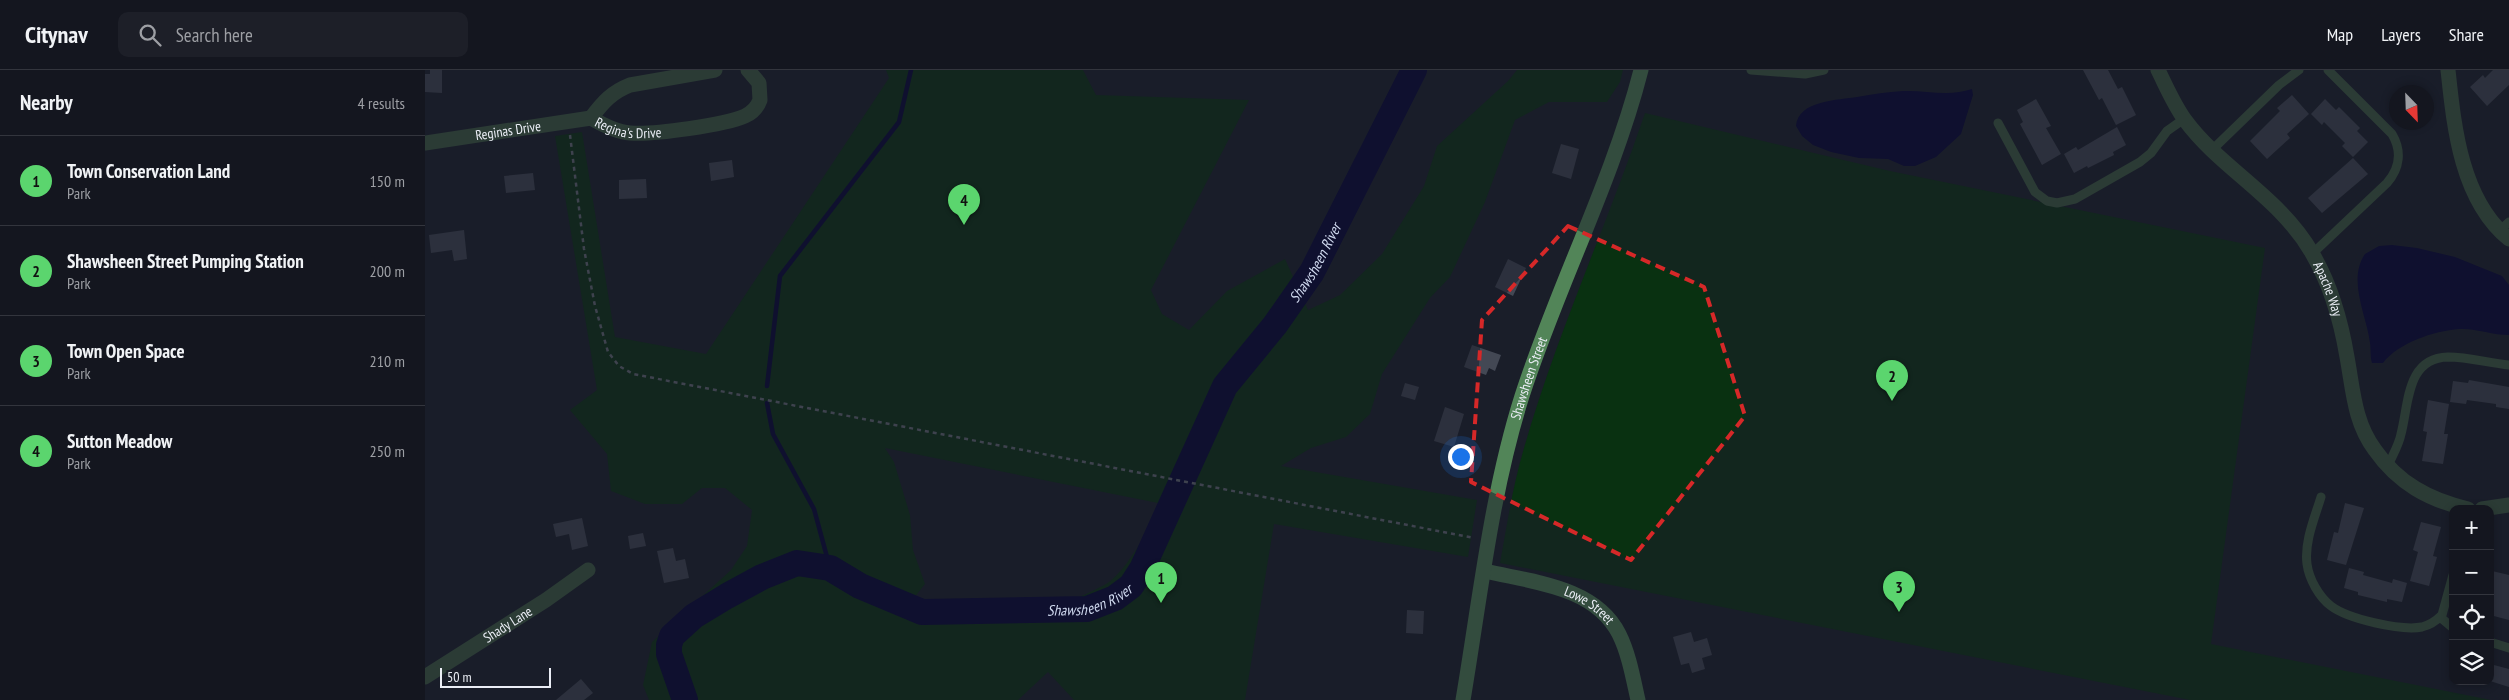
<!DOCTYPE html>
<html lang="en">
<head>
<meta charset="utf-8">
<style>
  body { margin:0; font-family:"PT Sans Narrow",sans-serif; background:#1d1f28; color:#f1f3f6 }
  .controls { position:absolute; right:15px; bottom:15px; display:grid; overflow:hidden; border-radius:10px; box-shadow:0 2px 8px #0003 }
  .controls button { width:45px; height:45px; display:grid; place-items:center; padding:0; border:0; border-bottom:1px solid #33353d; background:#14161f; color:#f1f3f6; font:25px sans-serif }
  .compass { position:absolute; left:1964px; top:15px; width:45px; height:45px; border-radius:50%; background:#14161f; box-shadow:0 2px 8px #0003; rotate:157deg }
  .scale { position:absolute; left:15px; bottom:12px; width:111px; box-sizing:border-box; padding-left:5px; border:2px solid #eaedf5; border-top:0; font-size:14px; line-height:18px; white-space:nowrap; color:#eaedf5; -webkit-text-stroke:4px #1a1e29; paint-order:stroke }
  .you { position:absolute; left:1035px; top:386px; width:18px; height:18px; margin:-12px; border:4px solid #fff; border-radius:50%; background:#1a73e8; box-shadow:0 0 0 8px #1a73e833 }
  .badge { display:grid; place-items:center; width:32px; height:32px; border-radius:50%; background:#5bd56e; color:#111; font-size:16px; font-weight:700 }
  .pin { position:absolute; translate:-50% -41px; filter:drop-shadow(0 1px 2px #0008) }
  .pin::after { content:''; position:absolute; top:26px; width:18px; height:15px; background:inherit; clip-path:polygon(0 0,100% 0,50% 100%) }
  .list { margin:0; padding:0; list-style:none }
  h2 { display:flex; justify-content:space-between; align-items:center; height:65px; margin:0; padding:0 20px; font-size:21px }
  h2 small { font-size:16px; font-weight:400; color:#9d9fa4 }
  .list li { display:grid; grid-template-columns:32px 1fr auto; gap:15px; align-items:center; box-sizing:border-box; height:90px; padding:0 20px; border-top:1px solid #33353d }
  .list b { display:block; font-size:19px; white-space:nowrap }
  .list p { margin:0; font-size:16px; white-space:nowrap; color:#9d9fa4 }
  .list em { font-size:16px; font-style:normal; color:#9d9fa4 }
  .icon { flex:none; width:28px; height:28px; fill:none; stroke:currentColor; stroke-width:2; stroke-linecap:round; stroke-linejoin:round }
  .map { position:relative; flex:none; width:2084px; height:630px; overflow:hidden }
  header { display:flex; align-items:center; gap:30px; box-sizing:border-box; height:70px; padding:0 25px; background:#14161f; border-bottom:1px solid #33353d }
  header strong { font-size:24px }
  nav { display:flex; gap:28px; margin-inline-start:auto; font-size:18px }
  .search { width:350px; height:45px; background:#1d1f28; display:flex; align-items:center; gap:12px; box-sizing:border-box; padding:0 18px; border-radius:10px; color:#9d9fa4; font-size:19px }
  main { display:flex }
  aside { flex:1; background:#14161f }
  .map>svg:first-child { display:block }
</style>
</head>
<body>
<header>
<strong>Citynav</strong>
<div class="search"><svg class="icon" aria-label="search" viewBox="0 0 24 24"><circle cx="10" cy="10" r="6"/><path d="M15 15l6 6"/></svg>Search here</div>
<nav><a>Map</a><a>Layers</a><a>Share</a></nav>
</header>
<main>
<aside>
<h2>Nearby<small>4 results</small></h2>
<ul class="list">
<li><span class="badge">1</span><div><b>Town Conservation Land</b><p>Park</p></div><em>150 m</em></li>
<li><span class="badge">2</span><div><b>Shawsheen Street Pumping Station</b><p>Park</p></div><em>200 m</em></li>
<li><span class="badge">3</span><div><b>Town Open Space</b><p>Park</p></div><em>210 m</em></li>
<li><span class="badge">4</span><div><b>Sutton Meadow</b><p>Park</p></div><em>250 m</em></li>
</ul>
</aside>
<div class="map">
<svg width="2084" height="630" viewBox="0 0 2084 630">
  <rect width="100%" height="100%" fill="#1a1e29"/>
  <path fill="#093111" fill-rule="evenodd" d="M 461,0 L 658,0 L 671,25 L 824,30 L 726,220 L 737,244 L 764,260 L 802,221 L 860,189 L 883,240 L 915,225 L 957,184 L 999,116 L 1012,76 L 1083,11 L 1092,0 L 1198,0 L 1195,12 L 1182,32 L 1124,32 L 1090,50 L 1060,132 L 1025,207 L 1005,228 L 957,304 L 945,344 L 921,367 L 886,378 L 856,396 L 1052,430 L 1043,487 L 849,454 L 820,630 L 649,630 L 623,602 L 593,630 L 224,630 L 218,615 L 227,572 L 306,500 L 322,476 L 327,440 L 300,418 L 277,418 L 257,434 L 220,434 L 186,421 L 182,384 L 145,340 L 172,320 L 130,66 L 157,62 L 190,267 L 281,284 L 464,8 ZM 460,378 L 738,434 C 725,456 704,497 684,512 C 674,519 629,539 617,540 C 609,540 602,537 594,538 C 556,539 518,555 482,537 L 500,514 L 488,480 L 485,445 L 469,392 Z
    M 1220,43 L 1465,101 L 1840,178 L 1786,574 L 2066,630 L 1765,630 L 1075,493 C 1082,454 1088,415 1099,378 C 1132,263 1182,155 1220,43 Z"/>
  <path fill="#030036" d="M 1547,19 L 1548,25 L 1536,64 L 1511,87 L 1490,96 L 1479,96 L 1463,89 L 1434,88 L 1406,82 L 1388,75 L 1377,66 L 1371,56 C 1373,30 1414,30 1432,27 C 1448,24 1462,22 1478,21 C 1501,20 1524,27 1547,19 Z
    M 1967,175 L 1992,178 L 2030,187 L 2077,206 L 2084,215 L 2084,265 C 2067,265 2051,258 2034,259 C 2009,261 1973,273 1958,293 L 1947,293 C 1945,286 1946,280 1945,273 C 1942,246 1922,210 1940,184 L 1954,176 Z"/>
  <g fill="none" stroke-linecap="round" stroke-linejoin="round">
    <path stroke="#030036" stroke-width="4.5" d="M 342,316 L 355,206 L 474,52 L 486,0
      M 342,333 L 348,364 L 389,439 L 405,498"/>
    <path stroke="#030036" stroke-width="26" id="s1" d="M 260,630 L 244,584 L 244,575 L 247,566 L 269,546 L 302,526 L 337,507 L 372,493 L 405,498 L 435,516 L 497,542 L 662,539 L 690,528 L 706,516 L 717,499 L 800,316 L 850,255 L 887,202 L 989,0"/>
  </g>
  <path fill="#434854" d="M 5,0 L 17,0 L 17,23 L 0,22 L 0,4 L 5,4 Z
    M 1658,0 L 1683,0 L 1693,19 L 1697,17 L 1711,45 L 1691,55 L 1677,28 L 1674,30 Z
    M 2068,0 L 2084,0 L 2084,15 L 2062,36 L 2045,17 L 2058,5 L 2060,8 Z
    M 1867,25 L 1884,44 L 1862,64 L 1865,68 L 1842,89 L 1825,71 L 1855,41 L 1852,38 Z
    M 1611,29 L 1626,56 L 1621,58 L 1636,84 L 1617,95 L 1595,54 L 1598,52 L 1592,40 Z
    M 1900,29 L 1911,40 L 1914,37 L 1935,58 L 1932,61 L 1943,72 L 1928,87 L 1917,76 L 1920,73 L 1899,52 L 1897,55 L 1886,44 Z
    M 1692,57 L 1701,75 L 1688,82 L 1689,85 L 1663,98 L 1662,96 L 1649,103 L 1639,84 L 1651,77 L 1653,80 Z
    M 1136,74 L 1154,79 L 1146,109 L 1127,103 Z
    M 1928,88 L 1943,104 L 1897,143 L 1883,128 Z
    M 307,90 L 309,107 L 286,111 L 284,93 Z
    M 108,103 L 110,120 L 81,123 L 79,106 Z
    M 221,109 L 222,128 L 194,129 L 194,110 Z
    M 39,160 L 42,189 L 29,191 L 27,180 L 6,183 L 4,165 Z
    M 1083,189 L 1101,198 L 1088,226 L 1070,217 Z
    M 1047,275 L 1076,285 L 1070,301 L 1064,298 L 1061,305 L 1039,297 Z
    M 2044,310 L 2084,317 L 2084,339 L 2071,337 L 2071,334 L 2042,330 L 2041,334 L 2025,332 L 2028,311 L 2043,313 Z
    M 980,313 L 994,317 L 990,330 L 976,326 Z
    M 2003,330 L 2024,334 L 2019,364 L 2023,364 L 2018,394 L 1997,391 L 2002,362 L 1998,361 Z
    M 1020,337 L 1039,344 L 1029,377 L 1009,371 Z
    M 1920,433 L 1939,438 L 1921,495 L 1902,490 L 1909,462 L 1913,463 Z
    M 157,448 L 163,476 L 147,480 L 144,464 L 131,467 L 128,454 Z
    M 1996,452 L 2016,457 L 2008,486 L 2012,487 L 2004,516 L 1985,511 L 1993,482 L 1988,480 Z
    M 218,463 L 221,476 L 205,479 L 203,466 Z
    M 248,478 L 251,491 L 260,489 L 264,508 L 239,513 L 232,481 Z
    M 1924,498 L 1939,502 L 1938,505 L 1967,513 L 1968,509 L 1982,513 L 1977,532 L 1962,529 L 1962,532 L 1933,525 L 1933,522 L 1919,518 Z
    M 2067,501 L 2084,505 L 2084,550 L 2065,545 Z
    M 982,540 L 999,541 L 998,564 L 981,563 Z
    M 1266,562 L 1269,572 L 1282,568 L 1287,585 L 1277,588 L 1280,599 L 1267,603 L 1264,593 L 1256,595 L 1248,567 Z
    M 2065,594 L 2084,599 L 2084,617 L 2065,611 Z
    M 156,609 L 168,623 L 159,630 L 131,630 Z"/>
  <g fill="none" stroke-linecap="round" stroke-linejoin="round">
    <path stroke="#6c707a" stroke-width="2.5" stroke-dasharray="4 4" stroke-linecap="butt" d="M 145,65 L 159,179 L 170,236 L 183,282 L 194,296 L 208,304 L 1049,468"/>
    <path stroke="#416044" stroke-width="9" d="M 1326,0 L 1380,4 L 1399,0
      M 1573,53 L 1610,122 L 1622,131 L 1632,133 L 1650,129 L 1715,92 L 1726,83 L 1742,61 L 1759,49
      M 1788,79 L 1854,15 L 1874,0
      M 2074,161 L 2084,152
      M 1887,184 L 1962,113 C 1975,98 1977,81 1967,64 L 1903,0
      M 1963,396 C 1967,386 1974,375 1976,364 C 1984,334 1981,288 2023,287 C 2043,287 2064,293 2084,295
      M 1896,427 C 1890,447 1879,472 1882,494 C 1884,509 1894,527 1906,536 C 1923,549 1976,561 1997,557 C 2005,555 2011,551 2017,545 L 2028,505
      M 2015,547 L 2028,558
      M 2065,572 L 2084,578"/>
    <g stroke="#416044" stroke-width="15">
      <path id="s2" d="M 290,0 L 205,15 C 187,22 178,32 166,48 C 178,55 192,62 205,63 C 228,65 300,55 320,46 C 327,43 332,38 335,30 L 334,13 L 323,0"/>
      <path id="s3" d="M 1733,0 C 1741,16 1749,35 1760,50 C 1796,99 1855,127 1887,183 C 1906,215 1916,251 1922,287 C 1928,319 1929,352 1950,380 C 1973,413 2004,430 2043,439"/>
      <path d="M 2023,0 C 2029,57 2036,130 2084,169"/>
      <path id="s4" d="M 0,73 L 166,48"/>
      <path d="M 2057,439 L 2084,435"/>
      <path id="s5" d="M 0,607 L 121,530 L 163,500"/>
    </g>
    <g stroke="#528558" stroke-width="15">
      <path id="s6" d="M 1060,501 C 1106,512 1170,516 1194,564 C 1204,584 1208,608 1213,630"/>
      <path id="s7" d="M 1038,630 C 1055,529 1066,424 1097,326 C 1132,217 1188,110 1216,0"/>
    </g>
  </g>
  <path d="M0 0H2084V630H0ZM 1143,156 L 1279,217 L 1320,346 L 1206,490 L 1046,412 L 1057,250 Z" fill="#1a1e29" fill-opacity=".55" fill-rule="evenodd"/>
  <path fill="none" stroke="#d62828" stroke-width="4" stroke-dasharray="10 6" stroke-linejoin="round" d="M 1143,156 L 1279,217 L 1320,346 L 1206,490 L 1046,412 L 1057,250 Z"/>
  <g text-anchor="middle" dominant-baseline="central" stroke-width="5" stroke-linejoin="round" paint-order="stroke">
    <g font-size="14" fill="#eaedf5" stroke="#1a1e29">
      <text stroke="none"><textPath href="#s2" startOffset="178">Regina's Drive</textPath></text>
      <text stroke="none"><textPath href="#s4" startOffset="84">Reginas Drive</textPath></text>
      <text stroke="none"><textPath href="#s3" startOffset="281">Apache Way</textPath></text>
      <text stroke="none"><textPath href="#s7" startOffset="329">Shawsheen Street</textPath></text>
      <text stroke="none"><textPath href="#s6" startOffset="111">Lowe Street</textPath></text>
      <text stroke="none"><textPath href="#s5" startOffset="98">Shady Lane</textPath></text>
    </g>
    <g font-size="15" font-style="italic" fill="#cfd8ee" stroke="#1a1e29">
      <text stroke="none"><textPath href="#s1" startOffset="938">Shawsheen River</textPath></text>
      <text stroke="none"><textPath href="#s1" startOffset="518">Shawsheen River</textPath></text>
    </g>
  </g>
</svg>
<div class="controls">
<button>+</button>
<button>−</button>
<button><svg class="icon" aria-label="locate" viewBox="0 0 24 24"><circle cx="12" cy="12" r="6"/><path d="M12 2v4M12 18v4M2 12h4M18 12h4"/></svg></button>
<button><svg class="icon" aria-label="layers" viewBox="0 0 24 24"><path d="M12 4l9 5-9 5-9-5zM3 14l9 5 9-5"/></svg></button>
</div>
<svg class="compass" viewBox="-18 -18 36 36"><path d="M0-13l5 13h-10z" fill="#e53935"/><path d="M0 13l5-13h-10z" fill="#9d9fa4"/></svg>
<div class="scale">50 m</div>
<div class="you"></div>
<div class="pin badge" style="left:736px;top:533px">1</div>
<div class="pin badge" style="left:1467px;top:331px">2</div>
<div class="pin badge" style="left:1474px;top:542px">3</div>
<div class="pin badge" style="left:539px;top:155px">4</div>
</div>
</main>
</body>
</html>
